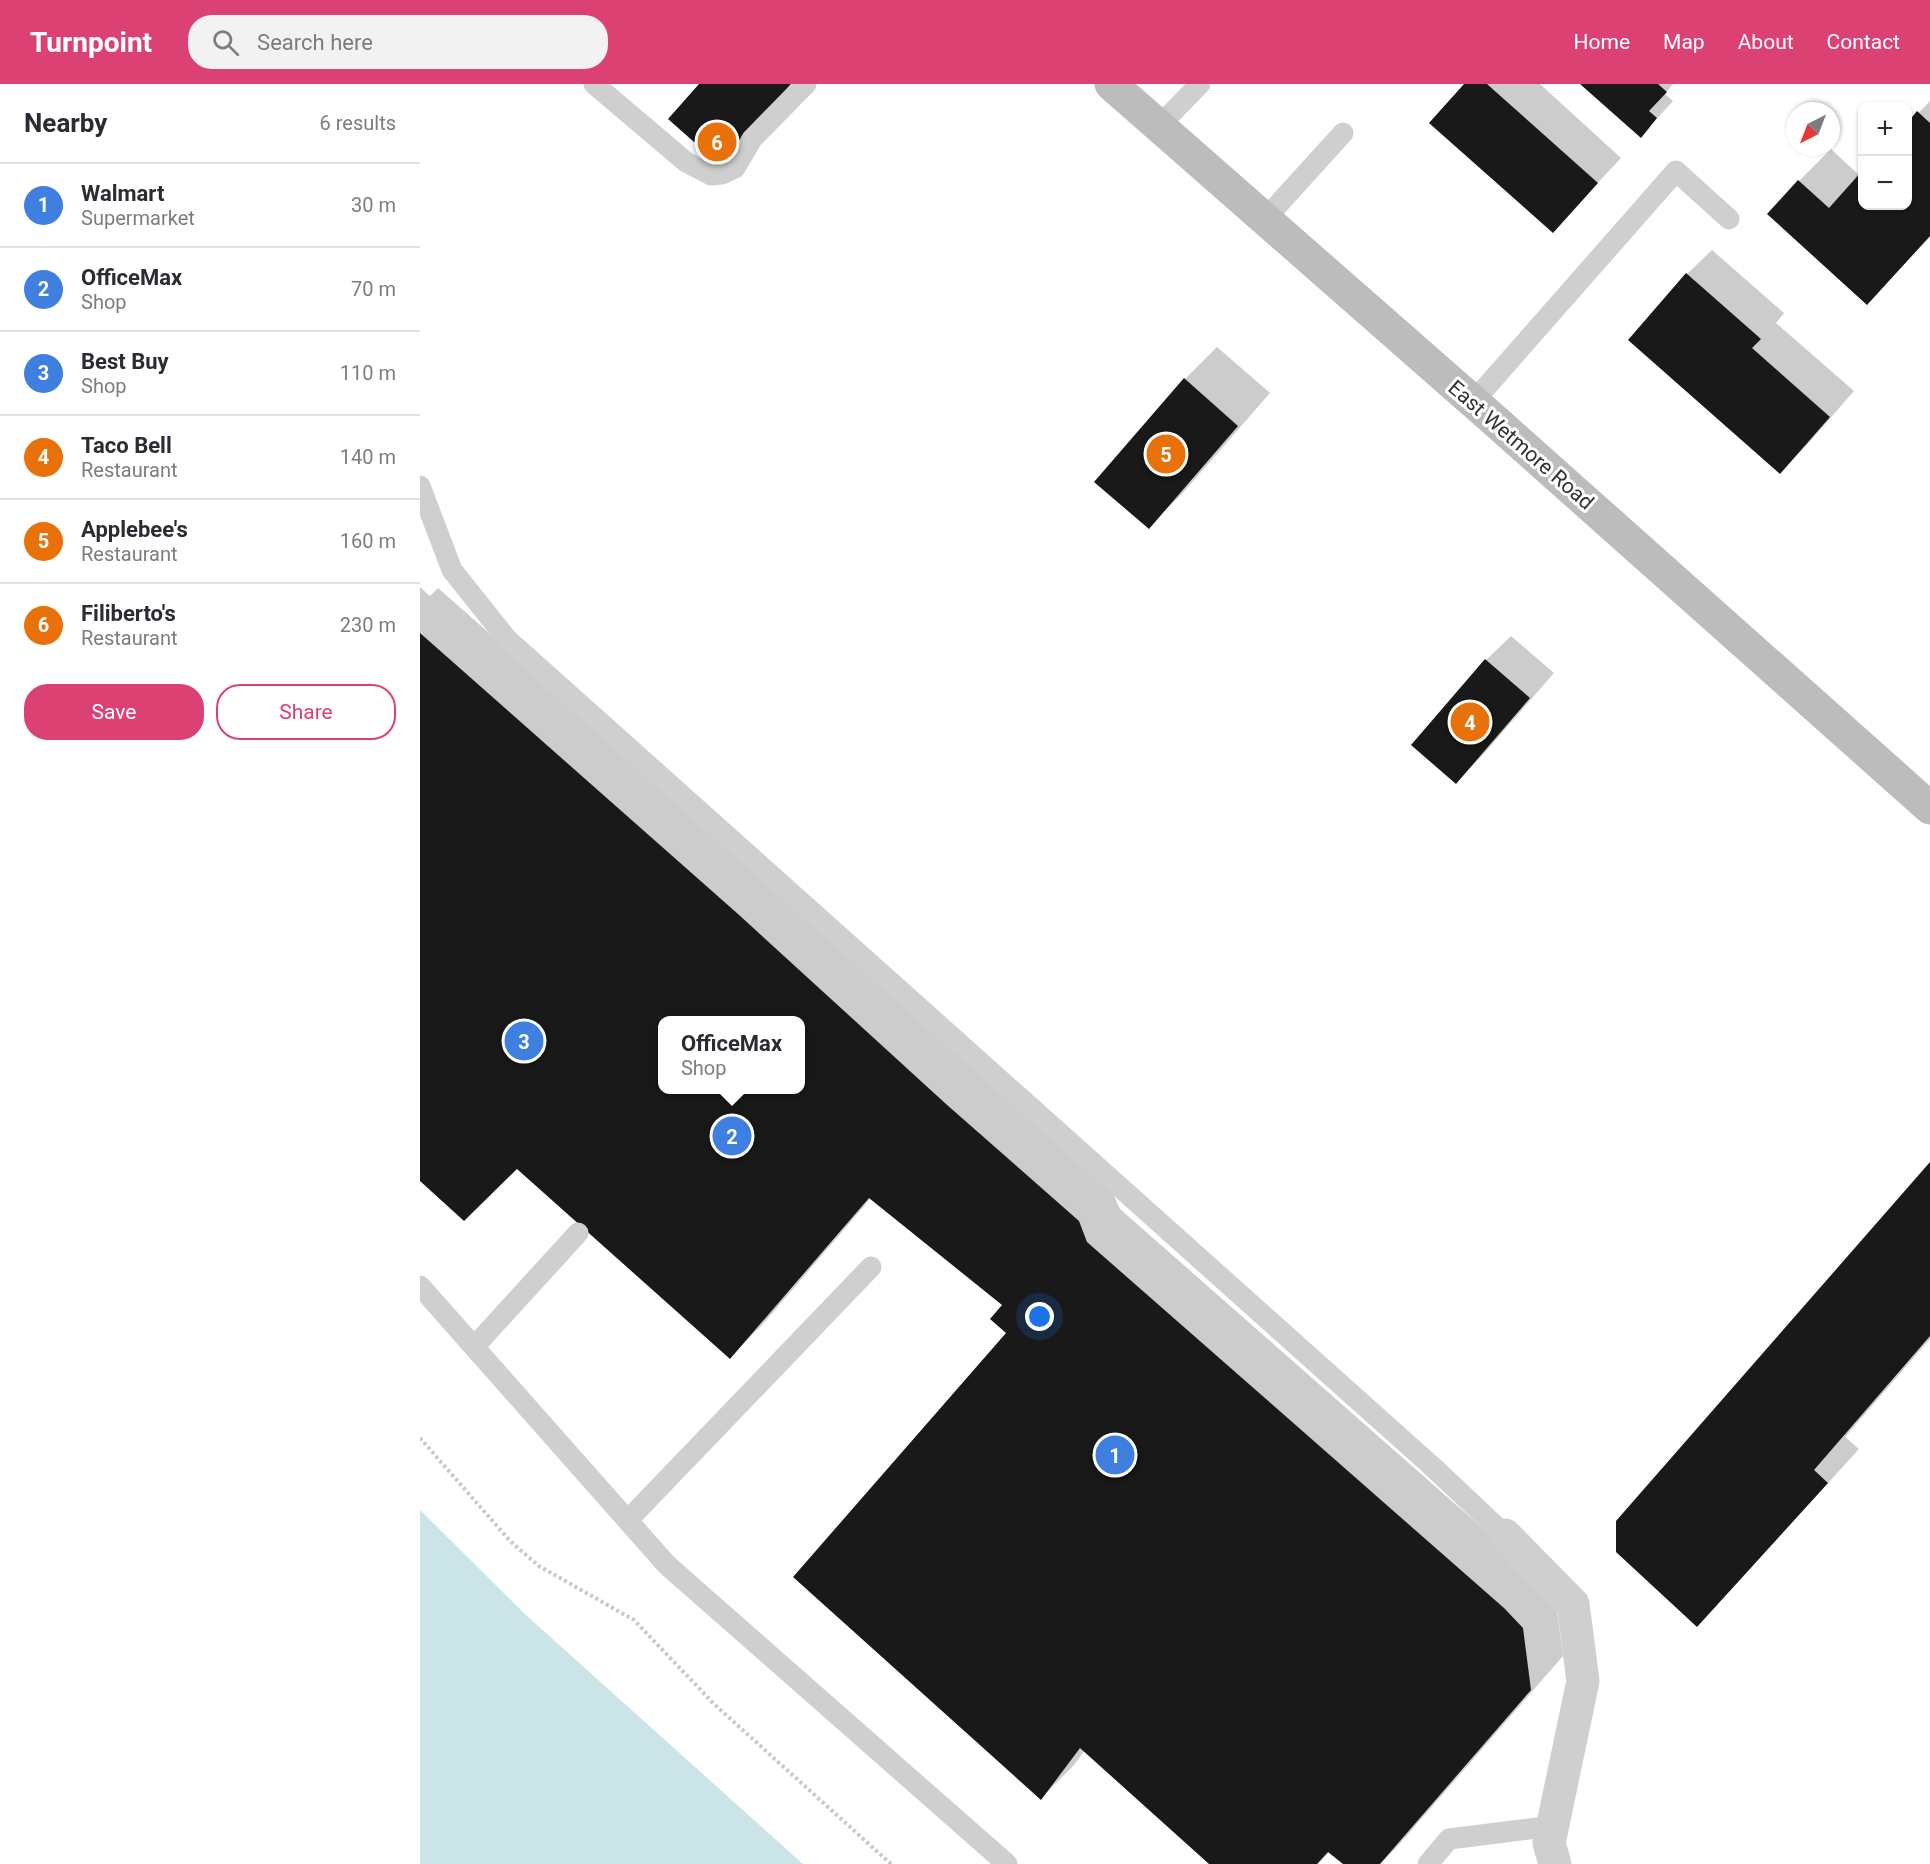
<!DOCTYPE html>
<html lang="en">
<head>
<meta charset="utf-8">
<style>
  body { margin:0; font-family:Roboto,sans-serif; background:#f2f2f3; color:#2b2b33 }
  .controls { position:absolute; right:18px; top:18px; display:grid; overflow:hidden; border-radius:12px; box-shadow:0 2px 4px #0004 }
  .controls button { width:54px; height:54px; display:grid; place-items:center; padding:0; border:0; border-bottom:2px solid #e1e1e2; background:#fff; color:#2b2b33; font:30px sans-serif }
  .compass { position:absolute; left:1366px; top:18px; width:54px; height:54px; border-radius:50%; background:#fff; box-shadow:0 2px 4px #0004; rotate:222deg }
  .you { position:absolute; left:620px; top:1233px; width:21px; height:21px; margin:-15px; border:4px solid #fff; border-radius:50%; background:#1a73e8; box-shadow:0 0 0 9px #1a73e833 }
  .badge { display:grid; place-items:center; width:39px; height:39px; border-radius:50%; background:#dc4173; color:#fff; font-size:20px; font-weight:700 }
  .pin { position:absolute; translate:-50% -50%; border:3px solid #fff; box-shadow:0 2px 6px #0006 }
  .popup { position:absolute; left:238px; top:932px; width:147px; height:78px; box-sizing:border-box; display:grid; place-content:center; border-radius:12px; background:#fff; filter:drop-shadow(0 2px 4px #0005); font-size:20px; white-space:nowrap; color:#7c7c81 }
  .popup b { font-size:22px; color:#2b2b33 }
  .popup::after { content:''; position:absolute; left:50%; top:100%; margin-left:-12px; border:12px solid transparent; border-top-color:#fff }
  .list { margin:0; padding:0; list-style:none }
  h2 { display:flex; justify-content:space-between; align-items:center; height:78px; margin:0; padding:0 24px; font-size:26px }
  h2 small { font-size:20px; font-weight:400; color:#7c7c81 }
  .list li { display:grid; grid-template-columns:39px 1fr auto; gap:18px; align-items:center; box-sizing:border-box; height:84px; padding:0 24px; border-top:2px solid #e1e1e2 }
  .list b { display:block; font-size:22px; white-space:nowrap }
  .list p { margin:0; font-size:20px; white-space:nowrap; color:#7c7c81 }
  .list em { font-size:20px; font-style:normal; color:#7c7c81 }
  .actions { display:flex; gap:12px; padding:18px 24px }
  .actions a { flex:1; padding:14px 0; border:2px solid #dc4173; border-radius:24px; text-align:center; font-size:21px; color:#dc4173 }
  .actions .main { background:#dc4173; color:#fff }
  .icon { flex:none; width:33px; height:33px; fill:none; stroke:currentColor; stroke-width:2; stroke-linecap:round; stroke-linejoin:round }
  .map { position:relative; flex:none; width:1510px; height:1780px; overflow:hidden }
  header { display:flex; align-items:center; gap:36px; box-sizing:border-box; height:84px; padding:0 30px; background:#dc4173; color:#fff }
  header strong { font-size:28px }
  nav { display:flex; gap:33px; margin-inline-start:auto; font-size:21px }
  .search { width:420px; height:54px; background:#f2f2f3; display:flex; align-items:center; gap:15px; box-sizing:border-box; padding:0 21px; border-radius:24px; color:#7c7c81; font-size:22px }
  main { display:flex }
  aside { flex:1; background:#fff }
  .map>svg:first-child { display:block }
</style>
</head>
<body>
<header>
<strong>Turnpoint</strong>
<div class="search"><svg class="icon" aria-label="search" viewBox="0 0 24 24"><circle cx="10" cy="10" r="6"/><path d="M15 15l6 6"/></svg>Search here</div>
<nav><a>Home</a><a>Map</a><a>About</a><a>Contact</a></nav>
</header>
<main>
<aside>
<h2>Nearby<small>6 results</small></h2>
<ul class="list">
<li><span class="badge" style="background:#3f7fe0">1</span><div><b>Walmart</b><p>Supermarket</p></div><em>30 m</em></li>
<li><span class="badge" style="background:#3f7fe0">2</span><div><b>OfficeMax</b><p>Shop</p></div><em>70 m</em></li>
<li><span class="badge" style="background:#3f7fe0">3</span><div><b>Best Buy</b><p>Shop</p></div><em>110 m</em></li>
<li><span class="badge" style="background:#e8710a">4</span><div><b>Taco Bell</b><p>Restaurant</p></div><em>140 m</em></li>
<li><span class="badge" style="background:#e8710a">5</span><div><b>Applebee's</b><p>Restaurant</p></div><em>160 m</em></li>
<li><span class="badge" style="background:#e8710a">6</span><div><b>Filiberto's</b><p>Restaurant</p></div><em>230 m</em></li>
</ul>
<div class="actions"><a class="main">Save</a><a>Share</a></div>
</aside>
<div class="map">
<svg width="1510" height="1780" viewBox="0 0 1510 1780">
  <rect width="100%" height="100%" fill="#fff"/>
  <path fill="#cae4e8" d="M 0,1426 L 107,1532 L 383,1780 L 0,1780 Z"/>
  <path fill="#0003" fill-rule="evenodd" d="M 1046,0 L 1120,0 L 1201,74 L 1133,147 Z
    M 1162,0 L 1253,0 L 1245,10 L 1253,17 L 1221,52 Z
    M 1510,17 L 1510,153 L 1447,219 L 1379,97 L 1411,65 L 1440,92 L 1442,89 L 1442,122 L 1488,122 L 1488,40 Z
    M 1292,166 L 1364,229 L 1356,239 L 1434,307 L 1385,363 L 1360,388 L 1267,190 Z
    M 797,263 L 850,309 L 761,411 L 728,443 L 765,295 Z
    M 0,503 L 10,512 L 18,504 L 351,798 L 691,1105 L 700,1125 L 1117,1492 L 1135,1512 L 1143,1572 L 976,1764 L 960,1780 L 925,1780 L 910,1767 L 898,1780 L 791,1780 L 665,1666 L 654,1681 L 621,1714 L 588,1249 L 584,1221 L 451,1114 L 343,1240 L 310,1273 L 97,1083 L 0,1095 ZM 243,936 L 381,936 L 381,1006 L 243,1006 Z
    M 1091,552 L 1134,589 L 1060,674 L 1036,698 L 1066,576 Z
    M 1510,1080 L 1510,1255 L 1425,1353 L 1439,1365 L 1309,1508 L 1276,1540 L 1198,1438 Z"/>
  <path fill="#191919" fill-rule="evenodd" d="M 279,0 L 371,0 L 300,81 L 248,35 Z
    M 1044,0 L 1067,0 L 1178,99 L 1133,149 L 1009,39 Z
    M 1160,0 L 1238,0 L 1247,8 L 1229,27 L 1237,34 L 1221,54 Z
    M 1497,27 L 1510,39 L 1510,152 L 1447,221 L 1347,130 L 1378,96 L 1409,124 L 1442,87 L 1442,122 L 1488,122 L 1488,38 Z
    M 1266,189 L 1341,255 L 1332,264 L 1410,333 L 1360,390 L 1208,256 Z
    M 764,294 L 818,342 L 729,445 L 674,398 Z
    M 0,549 L 318,830 L 526,1020 L 659,1137 L 667,1158 L 1084,1524 L 1103,1544 L 1111,1606 L 960,1780 L 923,1780 L 908,1768 L 897,1780 L 789,1780 L 660,1664 L 621,1716 L 373,1493 L 586,1249 L 570,1235 L 582,1221 L 449,1114 L 310,1275 L 97,1085 L 44,1137 L 0,1097 ZM 243,936 L 381,936 L 381,1006 L 243,1006 Z
    M 1065,575 L 1110,614 L 1036,700 L 991,661 Z
    M 1510,1078 L 1510,1252 L 1394,1386 L 1408,1399 L 1277,1543 L 1196,1468 L 1196,1437 Z"/>
  <g fill="none" stroke-linecap="round" stroke-linejoin="round">
    <path stroke="#c9c9c9" stroke-width="4" stroke-dasharray="3 3" stroke-linecap="butt" d="M 0,1354 L 91,1458 L 119,1482 L 214,1536 L 294,1620 L 471,1780"/>
    <path stroke="#cfcfcf" stroke-width="21" d="M 174,0 L 266,78 L 291,91 L 302,90 L 315,84 L 332,55 L 386,0
      M 739,42 L 780,0
      M 845,135 L 923,49
      M 1053,318 L 1256,87 L 1309,135
      M 0,402 L 32,486 L 87,555 L 1014,1384 L 1085,1451
      M 0,1202 L 247,1481 L 587,1780
      M 54,1263 L 158,1149
      M 208,1436 L 451,1183
      M 1008,1780 L 1029,1755 L 1133,1742"/>
    <path stroke="#cfcfcf" stroke-width="33" d="M 1085,1451 L 1153,1520 L 1163,1597 L 1129,1759 L 1135,1780"/>
    <path stroke="#bcbcbc" stroke-width="33" d="M 691,0 L 1073,335 L 1510,724"/>
  </g>
  <g text-anchor="middle" dominant-baseline="central" stroke-width="6" stroke-linejoin="round" paint-order="stroke">
    <g font-size="21" fill="#323232" stroke="#fff">
      <text transform="translate(1101 361) rotate(41)">East Wetmore Road</text>
    </g>
  </g>
</svg>
<div class="controls">
<button>+</button>
<button>−</button>
</div>
<svg class="compass" viewBox="-18 -18 36 36"><path d="M0-13l5 13h-10z" fill="#e53935"/><path d="M0 13l5-13h-10z" fill="#7c7c81"/></svg>
<div class="you"></div>
<div class="pin badge" style="left:695px;top:1371px;background:#3f7fe0">1</div>
<div class="pin badge" style="left:312px;top:1052px;background:#3f7fe0">2</div>
<div class="popup"><b>OfficeMax</b>Shop</div>
<div class="pin badge" style="left:104px;top:957px;background:#3f7fe0">3</div>
<div class="pin badge" style="left:1050px;top:638px;background:#e8710a">4</div>
<div class="pin badge" style="left:746px;top:370px;background:#e8710a">5</div>
<div class="pin badge" style="left:297px;top:58px;background:#e8710a">6</div>
</div>
</main>
</body>
</html>
